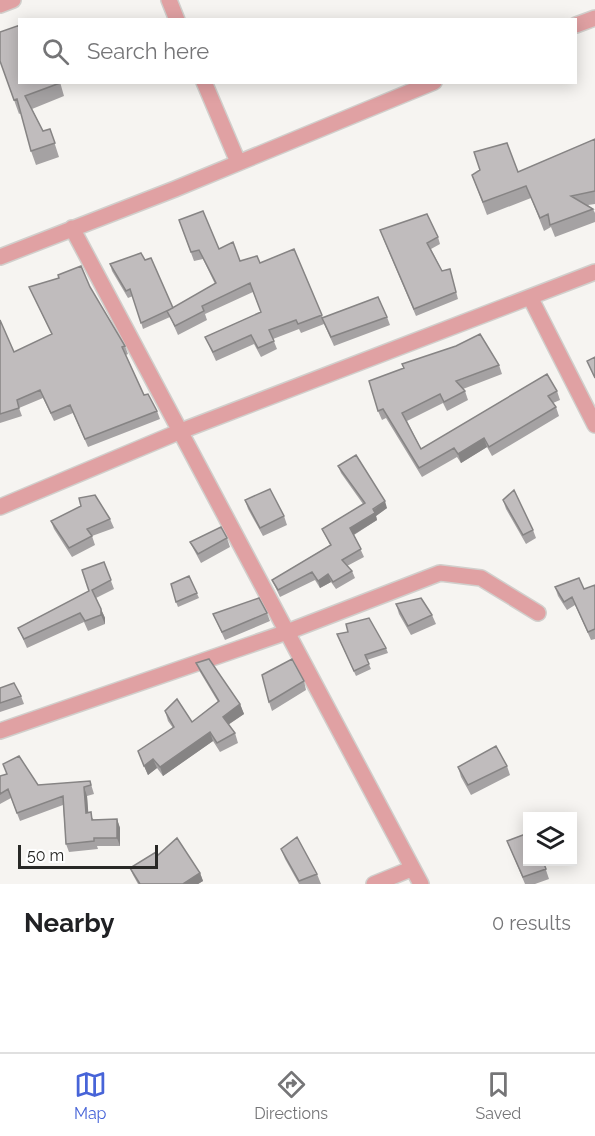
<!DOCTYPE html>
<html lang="en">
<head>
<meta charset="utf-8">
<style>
  body { margin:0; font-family:Raleway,sans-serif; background:#f2f2f2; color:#202124 }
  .controls { position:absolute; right:18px; bottom:18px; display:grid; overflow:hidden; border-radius:0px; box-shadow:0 3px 15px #0003 }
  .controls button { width:54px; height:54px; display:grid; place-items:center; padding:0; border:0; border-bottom:2px solid #e0e0e0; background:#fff; color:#202124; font:30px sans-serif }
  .scale { position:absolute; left:18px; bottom:15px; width:140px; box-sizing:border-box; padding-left:6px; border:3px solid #282826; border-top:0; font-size:16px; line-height:21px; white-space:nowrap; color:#282826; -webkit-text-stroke:4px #fff; paint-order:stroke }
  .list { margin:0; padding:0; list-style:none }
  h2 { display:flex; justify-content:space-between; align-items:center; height:78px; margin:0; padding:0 24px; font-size:26px }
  h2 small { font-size:20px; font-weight:400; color:#757577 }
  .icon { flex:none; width:33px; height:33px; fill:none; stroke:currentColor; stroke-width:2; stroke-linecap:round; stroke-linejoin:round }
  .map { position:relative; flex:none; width:595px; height:884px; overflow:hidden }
  .search { position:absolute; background:#fff; box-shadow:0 3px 15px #0003; left:18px; right:18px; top:18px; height:66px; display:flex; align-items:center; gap:15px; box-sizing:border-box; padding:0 21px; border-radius:0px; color:#757577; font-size:22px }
  .sheet { height:168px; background:#fff }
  nav { display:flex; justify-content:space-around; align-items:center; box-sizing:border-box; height:84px; border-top:2px solid #e0e0e0; background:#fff; font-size:16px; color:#757577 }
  nav a { display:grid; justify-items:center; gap:3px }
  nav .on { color:#4764d8 }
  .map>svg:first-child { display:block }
</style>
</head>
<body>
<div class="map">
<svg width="595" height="884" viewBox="0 0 595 884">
  <rect width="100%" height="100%" fill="#f6f4f1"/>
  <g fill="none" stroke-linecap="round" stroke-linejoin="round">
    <g stroke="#d1cfcc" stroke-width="18">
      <path id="minor" d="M 169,0 L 177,20
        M 0,5 L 13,0
        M 576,25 L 595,18
        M 204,82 L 238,162
        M 72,228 L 421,884
        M 0,257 L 175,189 L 434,82
        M 530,297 L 595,425
        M 0,507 L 181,431 L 595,272
        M 0,731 L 287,632 L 440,573 L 481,578 L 538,613
        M 374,884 L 411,869"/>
    </g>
    <use href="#minor" stroke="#e0a1a3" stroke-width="15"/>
  </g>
  <path fill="#a5a2a3" d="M 0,61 L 60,82 L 64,96 L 32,109 L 43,131 L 50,129 L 59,157 L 36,165 L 31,151 L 21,113 L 19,114 Z
    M 595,139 L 595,204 L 588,205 L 593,209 L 595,213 L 595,222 L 555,237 L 551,227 L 544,231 L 531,198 L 487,215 L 472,175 L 518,172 Z
    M 179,220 L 219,249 L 240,261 L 260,263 L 294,249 L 323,318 L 387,317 L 390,325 L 334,346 L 324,324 L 301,333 L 299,329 L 273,339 L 277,349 L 261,357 L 254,344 L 216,361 L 205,337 L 261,312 L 253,292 L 205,314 L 207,320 L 178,335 L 170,317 L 143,329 L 133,296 L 128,298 L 112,271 L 110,264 L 145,260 L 173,308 L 215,284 L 203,259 L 194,261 Z
    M 438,237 L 440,244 L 431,249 L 442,271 L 450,269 L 458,299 L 416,316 L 383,238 Z
    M 29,287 L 90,287 L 125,346 L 128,354 L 126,355 L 144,395 L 157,411 L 160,419 L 88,447 L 73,413 L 54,421 L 43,398 L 19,408 L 22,416 L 0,423 L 0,320 L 14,352 L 52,335 Z
    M 499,365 L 502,374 L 463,389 L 465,391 L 468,400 L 447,411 L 443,403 L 407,421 L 421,449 L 557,391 L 560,400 L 553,403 L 556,407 L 559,416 L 492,456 L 487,447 L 461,463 L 457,457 L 422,477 L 386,418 L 382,420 L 378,411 Z
    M 338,466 L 387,508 L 376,516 L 377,520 L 354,535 L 364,557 L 347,566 L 352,571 L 355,578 L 336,589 L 331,582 L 320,588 L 315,580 L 280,597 L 272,580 L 330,545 L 322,529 L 363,504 L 341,473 Z
    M 245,500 L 284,516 L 287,525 L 263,536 L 248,509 Z
    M 503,500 L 533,530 L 536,538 L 526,544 L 506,509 Z
    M 110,519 L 114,528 L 92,536 L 95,545 L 72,557 L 54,529 L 51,521 Z
    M 227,538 L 230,547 L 201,563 L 194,550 L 190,542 Z
    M 104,562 L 114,589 L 96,598 L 105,618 L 105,624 L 88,631 L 84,622 L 27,648 L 18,628 L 89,591 Z
    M 189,576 L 199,598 L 178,607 L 176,602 Z
    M 595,585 L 595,639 L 591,640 L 575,605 L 567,610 L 558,596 L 555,587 L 584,589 Z
    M 396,604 L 432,615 L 436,624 L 411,635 L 399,614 Z
    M 267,613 L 270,621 L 225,640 L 213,614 Z
    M 339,639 L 386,648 L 388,653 L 367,660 L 371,669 L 356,676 Z
    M 196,663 L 240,704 L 244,714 L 228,725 L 235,733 L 238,743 L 220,752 L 213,741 L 163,776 L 157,768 L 148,775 L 138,751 L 173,728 L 168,721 L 165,711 L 192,722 L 218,702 L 200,672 Z
    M 304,681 L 306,690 L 272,711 L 269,702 Z
    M 0,688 L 21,696 L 24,704 L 0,712 Z
    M 507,766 L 510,775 L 471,795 L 461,777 L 458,767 Z
    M 0,776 L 38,785 L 90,781 L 94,794 L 87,796 L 88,813 L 94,820 L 117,819 L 120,828 L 120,846 L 97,846 L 98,849 L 69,852 L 66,844 L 63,805 L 20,821 L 11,798 L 0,804 Z
    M 507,841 L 543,861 L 549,879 L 535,884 L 525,884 Z
    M 281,849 L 317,874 L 321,884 L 299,884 L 285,859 Z
    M 158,855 L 200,873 L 203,881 L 198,884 L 138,884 L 133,875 L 130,868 Z"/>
  <path fill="#868484" d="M 484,438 L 487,447 L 461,463 L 458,454 Z
    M 385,501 L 387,508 L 376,516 L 377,520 L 353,535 L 350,528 Z
    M 328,574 L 331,582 L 320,588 L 318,581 Z
    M 101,609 L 105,618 L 105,624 L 101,615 Z
    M 240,704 L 244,714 L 226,726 L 223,717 Z
    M 210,732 L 213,741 L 163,776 L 160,767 Z
    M 153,759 L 157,768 L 148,775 L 144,766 Z
    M 84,787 L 87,796 L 89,821 L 86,813 Z
    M 117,819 L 120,828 L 120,846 L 117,838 Z
    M 200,873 L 203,881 L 198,884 L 183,884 Z"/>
  <path fill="#c0bcbd" stroke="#868484" stroke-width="1.5" d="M 20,25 L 20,82 L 60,83 L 25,96 L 43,131 L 50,129 L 55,143 L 31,151 L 17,99 L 14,100 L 0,61 L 0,32 Z
    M 595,139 L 595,191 L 571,196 L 593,209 L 550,225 L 548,214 L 540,218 L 526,186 L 483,202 L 472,175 L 480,170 L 474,152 L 507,143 L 518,172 Z
    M 203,211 L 219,249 L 233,242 L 240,261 L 257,256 L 260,263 L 294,249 L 322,315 L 298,324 L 296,320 L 269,330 L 274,341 L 258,348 L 251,335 L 213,352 L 205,337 L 261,312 L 250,283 L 202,306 L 204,311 L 175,326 L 167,311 L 216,283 L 199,250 L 191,252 L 179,220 Z
    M 427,214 L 438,237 L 427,243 L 442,271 L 450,269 L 456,292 L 414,309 L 380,230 Z
    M 141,253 L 145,260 L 151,258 L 173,308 L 141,323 L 130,289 L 126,291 L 110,264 Z
    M 81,266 L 90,287 L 125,346 L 122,347 L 144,395 L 148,394 L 157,411 L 85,439 L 70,405 L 51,413 L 40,390 L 17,400 L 19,408 L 0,414 L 0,320 L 14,352 L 52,334 L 29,287 L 59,278 L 58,275 Z
    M 378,297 L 387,317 L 331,337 L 322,318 Z
    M 480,334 L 499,365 L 456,381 L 465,391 L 444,402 L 440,394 L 402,413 L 421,449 L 547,374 L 557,391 L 548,396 L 556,407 L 489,447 L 484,438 L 458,454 L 454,448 L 419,468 L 383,409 L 378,411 L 369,381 L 404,368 L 402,364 L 456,346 Z
    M 595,357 L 595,378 L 587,361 Z
    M 356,455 L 385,501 L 373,509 L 375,513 L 350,528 L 361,549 L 342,560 L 352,571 L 333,582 L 328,574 L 318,581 L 312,572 L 278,590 L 272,580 L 331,545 L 322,529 L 365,503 L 338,466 Z
    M 270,489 L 284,516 L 260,528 L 245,500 Z
    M 514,490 L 533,530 L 523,535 L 503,500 Z
    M 95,495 L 110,519 L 87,529 L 92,536 L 69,548 L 51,521 L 81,506 L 79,498 Z
    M 221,527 L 227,538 L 198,554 L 190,542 Z
    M 104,562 L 111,580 L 92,590 L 101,609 L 101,615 L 85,621 L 80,613 L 24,639 L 18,628 L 89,591 L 82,570 Z
    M 189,576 L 197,593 L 176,602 L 171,584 Z
    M 579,578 L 584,589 L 595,585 L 595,629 L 588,632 L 572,597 L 564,602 L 555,587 Z
    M 259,598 L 267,613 L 222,632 L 213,614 Z
    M 421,598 L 432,615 L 408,626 L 396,604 Z
    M 369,618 L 386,648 L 365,655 L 369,664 L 354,671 L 337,634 L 348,632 L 346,624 Z
    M 209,659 L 240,704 L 223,717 L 235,733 L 217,743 L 210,732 L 160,767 L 153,759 L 144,766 L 138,751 L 174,727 L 165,711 L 177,699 L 192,722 L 219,701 L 196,663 Z
    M 292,659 L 304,681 L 269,702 L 262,675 Z
    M 14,683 L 21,696 L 0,703 L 0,688 Z
    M 496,746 L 507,766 L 468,785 L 458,767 Z
    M 19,756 L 38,785 L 90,781 L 91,785 L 84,787 L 86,813 L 91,812 L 92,820 L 117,819 L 117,838 L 94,838 L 94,841 L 66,844 L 63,796 L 17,813 L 8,789 L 0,794 L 0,776 L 7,774 L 3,764 Z
    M 528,833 L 528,861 L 543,861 L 546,869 L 523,877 L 507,841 Z
    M 297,837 L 317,874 L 299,881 L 281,849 Z
    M 177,838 L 200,873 L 183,884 L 140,884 L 130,868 L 156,852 L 158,855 Z"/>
</svg>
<div class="controls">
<button><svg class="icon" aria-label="layers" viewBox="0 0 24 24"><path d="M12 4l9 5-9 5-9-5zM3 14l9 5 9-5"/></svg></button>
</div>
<div class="scale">50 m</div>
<div class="search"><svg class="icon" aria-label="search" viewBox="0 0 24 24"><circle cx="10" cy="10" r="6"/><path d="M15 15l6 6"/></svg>Search here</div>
</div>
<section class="sheet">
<h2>Nearby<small>0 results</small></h2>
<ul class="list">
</ul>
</section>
<nav>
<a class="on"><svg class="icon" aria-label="map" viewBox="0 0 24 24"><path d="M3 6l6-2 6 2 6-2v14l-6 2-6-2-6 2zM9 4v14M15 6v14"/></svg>Map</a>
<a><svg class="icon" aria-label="directions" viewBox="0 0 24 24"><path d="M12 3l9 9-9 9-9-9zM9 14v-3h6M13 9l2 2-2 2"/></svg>Directions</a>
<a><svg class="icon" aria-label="saved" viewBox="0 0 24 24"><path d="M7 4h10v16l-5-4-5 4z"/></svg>Saved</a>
</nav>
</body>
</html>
